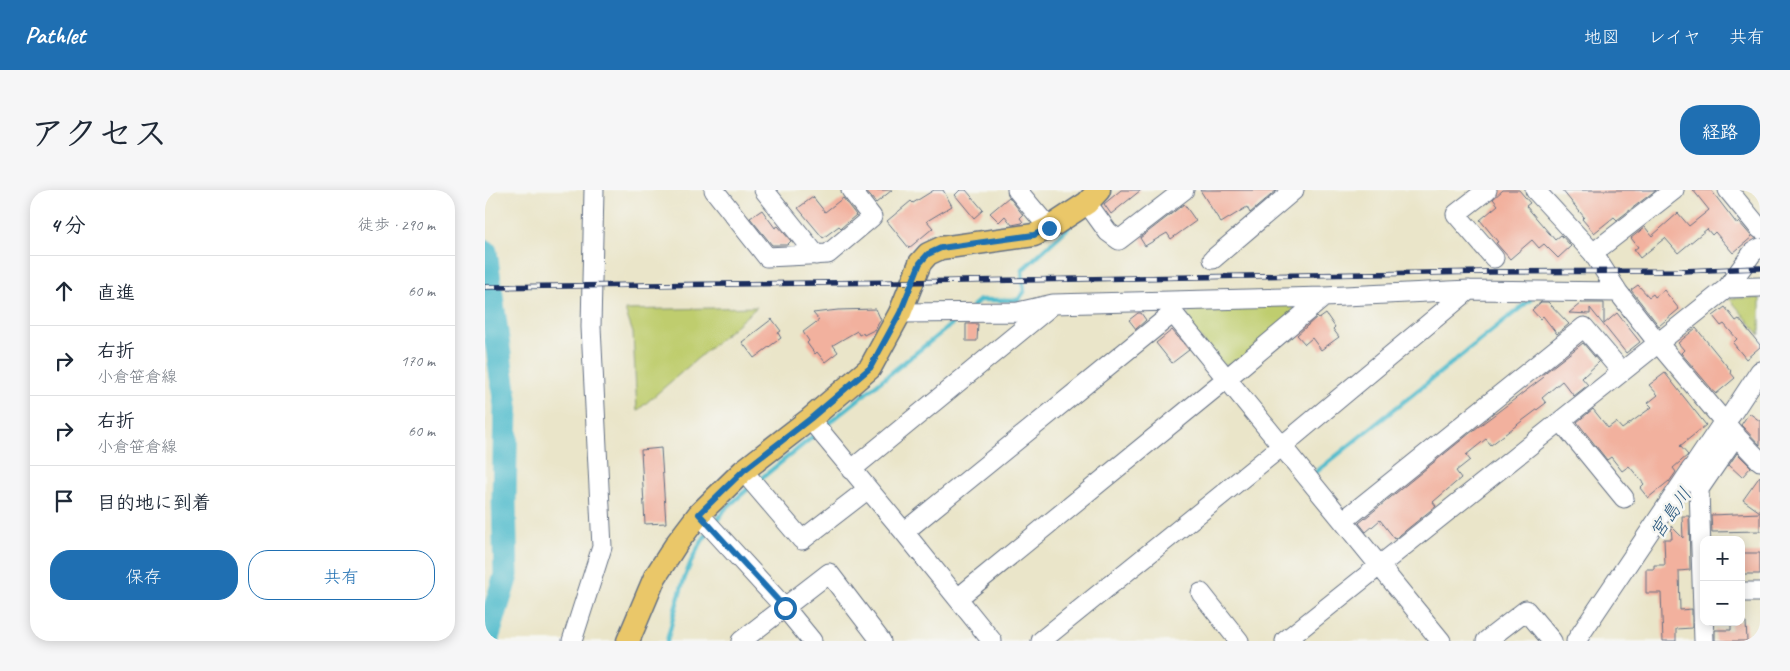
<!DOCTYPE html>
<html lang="ja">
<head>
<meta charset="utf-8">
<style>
  body { margin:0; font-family:Caveat,"Klee One",sans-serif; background:#f6f6f7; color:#1f2937 }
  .controls { position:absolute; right:15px; bottom:15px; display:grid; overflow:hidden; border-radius:10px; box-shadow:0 2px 12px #0003 }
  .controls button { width:45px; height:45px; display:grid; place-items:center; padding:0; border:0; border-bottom:1px solid #e0e1e3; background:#fff; color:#1f2937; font:25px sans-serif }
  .stop { position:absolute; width:15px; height:15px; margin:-11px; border:4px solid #1f6fb2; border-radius:50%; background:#fff }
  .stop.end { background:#1f6fb2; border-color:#fff; box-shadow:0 1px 5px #0008 }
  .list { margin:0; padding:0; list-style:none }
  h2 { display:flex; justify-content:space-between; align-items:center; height:65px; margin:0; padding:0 20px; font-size:21px }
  h2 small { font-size:16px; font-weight:400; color:#747a83 }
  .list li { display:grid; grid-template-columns:32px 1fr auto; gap:15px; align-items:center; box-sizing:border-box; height:70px; padding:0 20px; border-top:1px solid #e0e1e3 }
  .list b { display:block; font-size:19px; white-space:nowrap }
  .list p { margin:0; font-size:16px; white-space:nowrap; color:#747a83 }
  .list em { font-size:16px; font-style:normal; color:#747a83 }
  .actions { display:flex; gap:10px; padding:15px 20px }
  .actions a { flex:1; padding:11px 0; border:1px solid #1f6fb2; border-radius:20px; text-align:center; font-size:18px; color:#1f6fb2 }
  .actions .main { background:#1f6fb2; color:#fff }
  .icon { flex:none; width:28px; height:28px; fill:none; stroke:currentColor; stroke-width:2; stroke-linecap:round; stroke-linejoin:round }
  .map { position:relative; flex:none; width:1275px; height:451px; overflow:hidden; border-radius:20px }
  header { display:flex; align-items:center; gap:30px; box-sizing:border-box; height:70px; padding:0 25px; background:#1f6fb2; color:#fff }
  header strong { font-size:24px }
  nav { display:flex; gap:28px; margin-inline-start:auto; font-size:18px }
  .intro { display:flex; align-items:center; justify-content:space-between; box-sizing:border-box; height:120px; padding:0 30px }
  h1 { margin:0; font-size:35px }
  .button { padding:12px 22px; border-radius:20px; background:#1f6fb2; color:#fff; font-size:18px; font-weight:700 }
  main { display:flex; gap:30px; padding:0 30px }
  aside { flex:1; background:#fff; border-radius:20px; box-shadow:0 2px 12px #0003 }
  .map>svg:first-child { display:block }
</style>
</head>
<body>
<header>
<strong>Pathlet</strong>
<nav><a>地図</a><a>レイヤ</a><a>共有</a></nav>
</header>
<div class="intro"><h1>アクセス</h1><a class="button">経路</a></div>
<main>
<aside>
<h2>4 分<small>徒歩 · 290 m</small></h2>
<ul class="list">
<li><svg class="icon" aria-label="ahead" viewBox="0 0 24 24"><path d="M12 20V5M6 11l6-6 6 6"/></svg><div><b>直進</b></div><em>60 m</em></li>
<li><svg class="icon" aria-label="right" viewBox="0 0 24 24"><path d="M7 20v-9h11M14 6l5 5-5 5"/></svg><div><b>右折</b><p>小倉笹倉線</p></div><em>170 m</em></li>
<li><svg class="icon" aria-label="right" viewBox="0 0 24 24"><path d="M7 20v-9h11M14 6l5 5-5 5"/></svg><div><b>右折</b><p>小倉笹倉線</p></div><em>60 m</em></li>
<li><svg class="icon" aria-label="arrive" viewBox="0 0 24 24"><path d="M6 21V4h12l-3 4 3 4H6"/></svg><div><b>目的地に到着</b></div></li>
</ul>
<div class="actions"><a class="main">保存</a><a>共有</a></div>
</aside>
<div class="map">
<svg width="1275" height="451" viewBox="0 0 1275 451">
  <rect width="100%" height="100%" fill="#f6f6f2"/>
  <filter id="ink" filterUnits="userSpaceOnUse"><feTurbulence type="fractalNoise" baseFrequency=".02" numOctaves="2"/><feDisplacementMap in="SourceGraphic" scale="10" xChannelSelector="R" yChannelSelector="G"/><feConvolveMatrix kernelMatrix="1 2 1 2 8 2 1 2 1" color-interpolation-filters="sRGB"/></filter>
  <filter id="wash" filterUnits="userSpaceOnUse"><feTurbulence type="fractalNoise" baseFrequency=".0096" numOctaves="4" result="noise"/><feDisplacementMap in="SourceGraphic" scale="20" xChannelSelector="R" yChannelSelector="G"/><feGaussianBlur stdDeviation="1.12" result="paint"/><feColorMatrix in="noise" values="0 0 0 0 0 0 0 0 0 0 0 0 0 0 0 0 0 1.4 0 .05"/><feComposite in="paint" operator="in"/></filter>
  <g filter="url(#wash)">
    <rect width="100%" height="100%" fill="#eae5c9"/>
    <path fill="#bfcd6e" stroke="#6d7e66" d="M 1244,108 L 1275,108 L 1275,145 Z
      M 806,113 L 812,125 L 752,174 L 738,175 L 700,129 L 708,117 Z
      M 272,117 L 152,221 L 148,143 L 140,120 Z"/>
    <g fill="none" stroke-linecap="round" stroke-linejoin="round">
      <path stroke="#51bccc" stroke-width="4.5" d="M 488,116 L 495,110 L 533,110 L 539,102 L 537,80 L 584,37
        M 339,237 L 473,129
        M 830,283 L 1045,110
        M 273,291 L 331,244
        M 229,335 L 240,319 L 265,297
        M 182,451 C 192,414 200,372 224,341"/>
      <path stroke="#51bccc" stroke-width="25" d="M 0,62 L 21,216 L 19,310 L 21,385 L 1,451"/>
    </g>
    <g id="blocks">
      <path fill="#f2b19e" d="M 380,0 L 407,0 L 391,13 Z
        M 449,0 L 458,0 L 467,16 L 442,31 L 448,38 L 424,58 L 402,31 L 426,11 L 428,13 Z
        M 475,0 L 481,0 L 498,20 L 489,28 L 470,5 Z
        M 636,0 L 656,0 L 626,24 L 619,14 Z
        M 715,0 L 792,0 L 765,23 L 762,17 L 736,33 Z
        M 1018,0 L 1034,0 L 1045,13 L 1041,16 L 1070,50 L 1076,45 L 1086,56 L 1073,68 L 1059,54 L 1054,58 L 1047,50 L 1025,69 L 1011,53 L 1013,52 L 995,30 L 1013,15 L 1008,9 Z
        M 1077,0 L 1171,0 L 1132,30 L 1129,27 L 1109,43 L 1097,29 L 1099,27 Z
        M 1208,0 L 1226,0 L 1252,34 L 1254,32 L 1267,47 L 1248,63 L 1230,42 L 1227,45 L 1222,39 L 1193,63 L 1180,48 L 1155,68 L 1149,60 L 1153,57 L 1146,48 L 1160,37 L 1167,46 L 1193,23 L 1204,36 L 1224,20 Z
        M 328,7 L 340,22 L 358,8 L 371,25 L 356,38 L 354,36 L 338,48 L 313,18 Z
        M 524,7 L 538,25 L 535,28 L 538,32 L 537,33 L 527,35 L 520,26 L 514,32 L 505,23 Z
        M 699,14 L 711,31 L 686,49 L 682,43 L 660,56 L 655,48 Z
        M 277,20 L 290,38 L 293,36 L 306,51 L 302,55 L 287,55 L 265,28 Z
        M 1153,95 L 1164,107 L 1168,104 L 1170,107 L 1179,100 L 1194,119 L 1174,136 L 1146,100 Z
        M 1056,112 L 1063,112 L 1084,134 L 1072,144 L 1058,126 L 1055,129 L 1047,120 Z
        M 1096,113 L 1119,113 L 1119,134 L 1132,123 L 1155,152 L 1141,163 L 1105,118 L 1105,124 L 1084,123 Z
        M 1240,117 L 1251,131 L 1254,129 L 1275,155 L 1275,157 L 1261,169 L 1248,153 L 1252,149 L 1239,134 L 1236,136 L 1228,126 Z
        M 391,119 L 396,130 L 393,134 L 391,139 L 379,145 L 378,143 L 374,145 L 372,141 L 348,155 L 353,162 L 340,172 L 332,162 L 330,164 L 322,153 L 324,151 L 318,142 L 334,130 L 328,123 L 353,120 Z
        M 653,123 L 656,123 L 661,130 L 651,139 L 644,130 Z
        M 841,124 L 850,137 L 848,139 L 854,147 L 836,160 L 827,148 L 820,154 L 812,145 L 832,127 L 834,129 Z
        M 287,129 L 296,141 L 293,143 L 296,148 L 269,168 L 257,152 Z
        M 481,134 L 493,134 L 492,151 L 481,151 Z
        M 1211,138 L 1246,181 L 1245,182 L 1250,188 L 1231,204 L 1196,163 L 1199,160 L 1193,153 Z
        M 687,140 L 704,160 L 687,173 L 671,153 Z
        M 1098,153 L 1114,172 L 1097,188 L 1103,195 L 1089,206 L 1077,191 L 1057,208 L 1061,213 L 1037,231 L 1006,255 L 1001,249 L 981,265 L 985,270 L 971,281 L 976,288 L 948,312 L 951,316 L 910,349 L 895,330 L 881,342 L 874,333 L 985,243 L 1059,187 L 1057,185 Z
        M 1180,183 L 1221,235 L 1195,256 L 1203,265 L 1188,278 L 1191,282 L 1184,292 L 1184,291 L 1163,308 L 1155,298 L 1159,294 L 1144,276 L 1137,281 L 1126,267 L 1122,270 L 1092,232 L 1108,219 L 1123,238 L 1131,232 L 1137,239 L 1167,217 L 1163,213 L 1173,205 L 1164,195 Z
        M 1264,223 L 1275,231 L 1275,255 L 1256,235 Z
        M 176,258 L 181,333 L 160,334 L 156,260 Z
        M 1252,263 L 1266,277 L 1257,287 L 1244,275 Z
        M 1275,286 L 1275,322 L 1258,310 Z
        M 1275,323 L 1275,341 L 1227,342 L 1226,325 Z
        M 1197,326 L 1204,326 L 1205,380 L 1194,381 L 1195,420 L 1207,419 L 1207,438 L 1191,439 L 1191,451 L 1178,451 L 1176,403 L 1161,403 L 1161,379 L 1169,379 L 1169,375 L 1180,375 L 1179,349 L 1187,349 L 1186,336 L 1198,348 Z
        M 1256,363 L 1275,363 L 1275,384 L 1256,384 Z
        M 1246,432 L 1261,432 L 1262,451 L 1230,451 L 1230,440 L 1246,440 Z"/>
    </g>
  </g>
  <g filter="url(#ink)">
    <use href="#blocks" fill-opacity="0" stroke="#636f83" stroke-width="1"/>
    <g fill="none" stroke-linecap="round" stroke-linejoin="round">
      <g stroke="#636f83" stroke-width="21">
        <path id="minor" d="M 229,0 L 282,67 L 343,64 L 387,27 L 366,0
          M 279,0 L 331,65
          M 532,0 L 564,38
          M 1002,0 L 971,24 L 1009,68
          M 1050,0 L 1108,63 L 1133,102 L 1173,153 L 1252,247 L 1275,271
          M 1243,0 L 1275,39
          M 602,13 L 623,42 L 634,50 L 699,0
          M 1108,63 L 1189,0
          M 728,69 L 809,0
          M 1242,98 L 1275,97
          M 415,123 L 533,122 L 568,114 L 839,107 L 984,100 L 1133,102
          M 688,123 L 956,451
          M 325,229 L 419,342 L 507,451
          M 1076,231 L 1139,308
          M 1206,279 L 1214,299 L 1219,451
          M 366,280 L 565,117
          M 258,281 L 317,350 L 383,299
          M 1214,299 L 1251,245
          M 214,324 L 300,418 L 327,451
          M 858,331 L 1099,137 L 1137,182
          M 419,342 L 688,123 L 690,111
          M 1256,402 L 1275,402
          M 716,403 L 754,451
          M 473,408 L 741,189 L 839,107
          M 87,451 L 117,357 L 106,137 L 109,0
          M 256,451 L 344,383 L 396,451
          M 556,451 L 797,256 L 984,100
          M 800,451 L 1242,98 L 1268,62 L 1275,58
          M 1001,451 L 1041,420 L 1067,451
          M 1091,451 L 1239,231 L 1246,225 L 1275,181"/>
      </g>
      <g stroke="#636f83" stroke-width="25">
        <path id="major" d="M 143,451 L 170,387 L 192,353 L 214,324 L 258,281 L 325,229 L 385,178 L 415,123 L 435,73 L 443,64 L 456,58 L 549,45 L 564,38 L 602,13 L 614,0"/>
      </g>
      <use href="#minor" stroke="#fff" stroke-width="19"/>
      <use href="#major" stroke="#eac769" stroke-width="22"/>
      <g stroke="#1b2f5e" stroke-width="5.5">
        <path id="rail" d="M 0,97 L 419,92 L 1001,82 L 1196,81 L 1275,78"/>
      </g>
      <use href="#rail" stroke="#f6f6f2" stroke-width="4" stroke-dasharray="11" stroke-linecap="butt"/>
    </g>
  </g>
  <g fill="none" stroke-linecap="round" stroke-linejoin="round" filter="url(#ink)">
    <path stroke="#1f6fb2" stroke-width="6" d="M 300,418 L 214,324 L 258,281 L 325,229 L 385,178 L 415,123 L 435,73 L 443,64 L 456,58 L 549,45 L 564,38"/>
  </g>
  <g text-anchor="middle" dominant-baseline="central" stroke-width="5" stroke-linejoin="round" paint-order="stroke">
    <g font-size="19" font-style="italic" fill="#2b597f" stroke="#f6f6f2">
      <text transform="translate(1186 323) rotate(-55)">宮島川</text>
    </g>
  </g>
</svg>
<div class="controls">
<button>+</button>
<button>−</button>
</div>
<div class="stop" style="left:300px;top:418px"></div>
<div class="stop end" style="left:564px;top:38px"></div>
</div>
</main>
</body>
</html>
